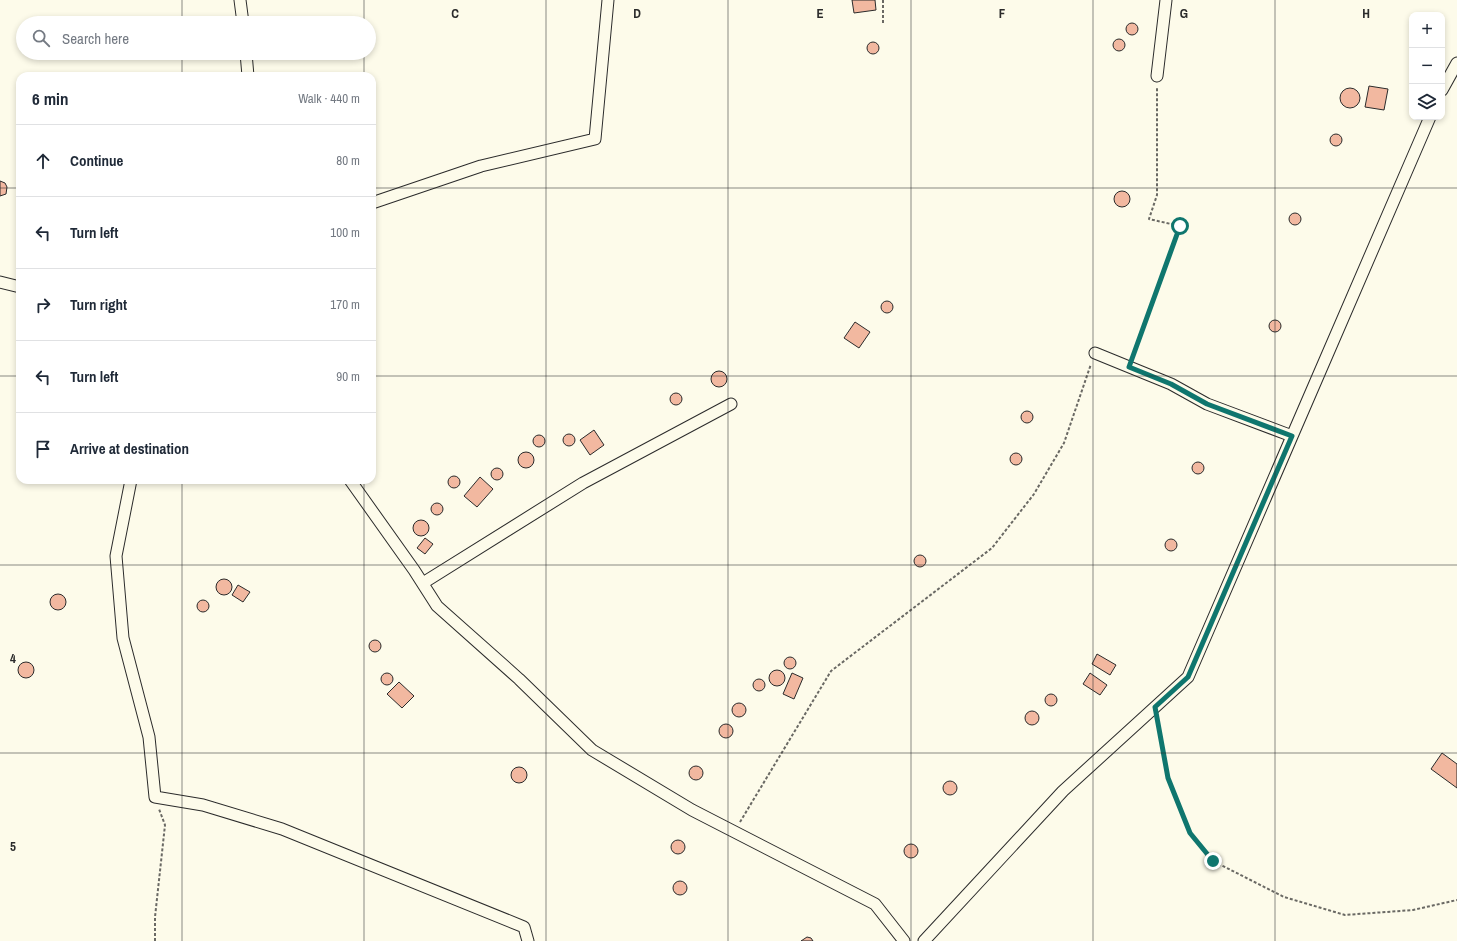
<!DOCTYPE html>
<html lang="en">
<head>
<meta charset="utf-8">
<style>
  body { margin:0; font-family:"Archivo Narrow",sans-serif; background:#f2f2f3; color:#1f2937 }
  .controls { position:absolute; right:12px; top:12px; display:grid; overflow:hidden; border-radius:8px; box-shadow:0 2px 6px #0003 }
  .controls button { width:36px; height:36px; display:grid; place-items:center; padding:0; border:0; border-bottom:1px solid #e0e1e3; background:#fff; color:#1f2937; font:20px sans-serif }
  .stop { position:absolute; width:12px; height:12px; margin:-9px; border:3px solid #0f766e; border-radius:50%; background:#fff }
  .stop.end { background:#0f766e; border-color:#fff; box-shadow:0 1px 4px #0008 }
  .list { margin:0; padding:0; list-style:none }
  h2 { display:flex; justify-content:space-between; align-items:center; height:52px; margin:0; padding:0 16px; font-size:17px }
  h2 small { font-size:13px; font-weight:400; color:#747a83 }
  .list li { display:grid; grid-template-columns:26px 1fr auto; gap:12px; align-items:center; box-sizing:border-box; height:72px; padding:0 16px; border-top:1px solid #e0e1e3 }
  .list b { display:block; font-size:15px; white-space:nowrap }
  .list em { font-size:13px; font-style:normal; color:#747a83 }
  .icon { flex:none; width:22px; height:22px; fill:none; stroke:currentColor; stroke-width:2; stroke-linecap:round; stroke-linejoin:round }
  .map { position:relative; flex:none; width:1457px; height:941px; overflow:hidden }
  .search { position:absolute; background:#fff; box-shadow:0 2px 6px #0003; left:16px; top:16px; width:360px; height:44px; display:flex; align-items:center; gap:10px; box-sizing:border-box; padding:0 14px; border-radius:22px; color:#747a83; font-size:15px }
  .panel { position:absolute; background:#fff; box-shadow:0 2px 6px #0003; left:16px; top:72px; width:360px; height:412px; border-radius:12px }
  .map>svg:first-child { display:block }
</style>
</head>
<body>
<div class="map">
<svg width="1457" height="941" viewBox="0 0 1457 941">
  <rect width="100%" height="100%" fill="#fdfbea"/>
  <path fill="#f2b8a0" stroke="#2b2b2b" d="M 852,0 L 875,0 L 876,10 L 854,13 Z
    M1126 29a6 6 0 1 1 12 0a6 6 0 1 1-12 0Z
    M1113 45a6 6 0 1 1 12 0a6 6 0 1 1-12 0Z
    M867 48a6 6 0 1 1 12 0a6 6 0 1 1-12 0Z
    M 1369,86 L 1388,89 L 1384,110 L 1365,107 Z
    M1340 98a10 10 0 1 1 20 0a10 10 0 1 1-20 0Z
    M1330 140a6 6 0 1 1 12 0a6 6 0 1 1-12 0Z
    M 0,181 L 5,183 L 7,187 L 6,194 L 0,196 Z
    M1114 199a8 8 0 1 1 16 0a8 8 0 1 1-16 0Z
    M1289 219a6 6 0 1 1 12 0a6 6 0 1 1-12 0Z
    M881 307a6 6 0 1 1 12 0a6 6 0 1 1-12 0Z
    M1269 326a6 6 0 1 1 12 0a6 6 0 1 1-12 0Z
    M 855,322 L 870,332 L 859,348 L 844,338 Z
    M711 379a8 8 0 1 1 16 0a8 8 0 1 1-16 0Z
    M670 399a6 6 0 1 1 12 0a6 6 0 1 1-12 0Z
    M1021 417a6 6 0 1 1 12 0a6 6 0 1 1-12 0Z
    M 594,430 L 604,445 L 590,455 L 580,440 Z
    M563 440a6 6 0 1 1 12 0a6 6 0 1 1-12 0Z
    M533 441a6 6 0 1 1 12 0a6 6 0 1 1-12 0Z
    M518 460a8 8 0 1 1 16 0a8 8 0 1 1-16 0Z
    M1010 459a6 6 0 1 1 12 0a6 6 0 1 1-12 0Z
    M1192 468a6 6 0 1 1 12 0a6 6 0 1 1-12 0Z
    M491 474a6 6 0 1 1 12 0a6 6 0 1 1-12 0Z
    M448 482a6 6 0 1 1 12 0a6 6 0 1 1-12 0Z
    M 480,477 L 493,489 L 477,507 L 464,496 Z
    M431 509a6 6 0 1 1 12 0a6 6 0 1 1-12 0Z
    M413 528a8 8 0 1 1 16 0a8 8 0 1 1-16 0Z
    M 425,538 L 433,544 L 425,554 L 417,548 Z
    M1165 545a6 6 0 1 1 12 0a6 6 0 1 1-12 0Z
    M914 561a6 6 0 1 1 12 0a6 6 0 1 1-12 0Z
    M216 587a8 8 0 1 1 16 0a8 8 0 1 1-16 0Z
    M 238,585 L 250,592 L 243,602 L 232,595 Z
    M50 602a8 8 0 1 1 16 0a8 8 0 1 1-16 0Z
    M197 606a6 6 0 1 1 12 0a6 6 0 1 1-12 0Z
    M369 646a6 6 0 1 1 12 0a6 6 0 1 1-12 0Z
    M 1097,654 L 1116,665 L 1110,675 L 1092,664 Z
    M784 663a6 6 0 1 1 12 0a6 6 0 1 1-12 0Z
    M18 670a8 8 0 1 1 16 0a8 8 0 1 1-16 0Z
    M769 678a8 8 0 1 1 16 0a8 8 0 1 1-16 0Z
    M 792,673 L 803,678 L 794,699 L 783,694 Z
    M 1090,673 L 1107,685 L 1100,695 L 1083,684 Z
    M381 679a6 6 0 1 1 12 0a6 6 0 1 1-12 0Z
    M753 685a6 6 0 1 1 12 0a6 6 0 1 1-12 0Z
    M 399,682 L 414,696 L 402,708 L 387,694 Z
    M1045 700a6 6 0 1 1 12 0a6 6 0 1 1-12 0Z
    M732 710a7 7 0 1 1 14 0a7 7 0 1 1-14 0Z
    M1025 718a7 7 0 1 1 14 0a7 7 0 1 1-14 0Z
    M719 731a7 7 0 1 1 14 0a7 7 0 1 1-14 0Z
    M 1442,753 L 1457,764 L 1457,788 L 1431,769 Z
    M689 773a7 7 0 1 1 14 0a7 7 0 1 1-14 0Z
    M511 775a8 8 0 1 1 16 0a8 8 0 1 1-16 0Z
    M943 788a7 7 0 1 1 14 0a7 7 0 1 1-14 0Z
    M671 847a7 7 0 1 1 14 0a7 7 0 1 1-14 0Z
    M904 851a7 7 0 1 1 14 0a7 7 0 1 1-14 0Z
    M673 888a7 7 0 1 1 14 0a7 7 0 1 1-14 0Z
    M 807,937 L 811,938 L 813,941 L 801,941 Z"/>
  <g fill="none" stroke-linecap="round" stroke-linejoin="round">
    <g stroke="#2b2b2b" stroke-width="13">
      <path id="minor" d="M 240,0 L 243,23
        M 246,53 L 248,76
        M 1157,76 L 1166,0
        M 1442,90 L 1457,63
        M 372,203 L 481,166 L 595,139 L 608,0
        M 0,282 L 20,287
        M 1095,353 L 1171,384 L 1207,404 L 1292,436
        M 131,480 L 116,556 L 123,638 L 149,737 L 155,797 L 203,805 L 282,829 L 524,927 L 528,941
        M 350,480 L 414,570 L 437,606 L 519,679 L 592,750 L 692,810 L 875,904 L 904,941
        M 423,583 L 583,483 L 731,404
        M 924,941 L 1063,791 L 1188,677 L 1430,117"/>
    </g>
    <path stroke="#6a6964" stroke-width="2" stroke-dasharray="3 2" stroke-linecap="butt" d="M 883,0 L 883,24
      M 1133,357 L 1180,226 L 1149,219 L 1157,195 L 1157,87
      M 1158,720 L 1168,778 L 1190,833 L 1213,861 L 1284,897 L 1345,915 L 1413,910 L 1457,900
      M 740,822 L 831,671 L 992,548 L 1034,494 L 1064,443 L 1091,364
      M 155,941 L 155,917 L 165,825 L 159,809"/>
    <use href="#minor" stroke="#fdfbea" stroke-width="11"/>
  </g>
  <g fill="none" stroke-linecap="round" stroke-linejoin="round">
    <path stroke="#0f766e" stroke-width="5" d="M 1180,226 L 1129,367 L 1171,384 L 1207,404 L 1292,436 L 1188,677 L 1155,707 L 1168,778 L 1190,833 L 1213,861"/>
  </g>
  <path fill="none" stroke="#2b2b2b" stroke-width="1" stroke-opacity="0.55" d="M 182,0 L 182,23M 364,0 L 364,23M 546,0 L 546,941M 728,0 L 728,941M 911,0 L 911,941M 1093,0 L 1093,941M 1275,0 L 1275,941M 182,53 L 182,76M 364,53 L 364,76M 0,188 L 20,188M 372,188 L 1457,188M 0,376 L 20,376M 372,376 L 1457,376M 182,480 L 182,941M 364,480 L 364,941M 0,565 L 1457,565M 0,753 L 1457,753"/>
  <g font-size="13" text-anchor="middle" font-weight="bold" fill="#2b2b2b" stroke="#fdfbea" stroke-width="3" stroke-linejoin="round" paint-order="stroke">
    <text x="455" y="18">C</text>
    <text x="637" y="18">D</text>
    <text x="820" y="18">E</text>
    <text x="1002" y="18">F</text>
    <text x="1184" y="18">G</text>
    <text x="1366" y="18">H</text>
    <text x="13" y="663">4</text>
    <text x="13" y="851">5</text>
  </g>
</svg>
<div class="controls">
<button>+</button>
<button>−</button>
<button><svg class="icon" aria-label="layers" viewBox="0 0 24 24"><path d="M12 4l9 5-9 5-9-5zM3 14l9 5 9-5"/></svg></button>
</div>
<div class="stop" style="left:1180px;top:226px"></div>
<div class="stop end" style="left:1213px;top:861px"></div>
<div class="search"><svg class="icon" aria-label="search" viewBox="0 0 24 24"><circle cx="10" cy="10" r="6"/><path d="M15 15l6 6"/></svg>Search here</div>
<section class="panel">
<h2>6 min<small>Walk · 440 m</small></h2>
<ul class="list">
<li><svg class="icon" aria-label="ahead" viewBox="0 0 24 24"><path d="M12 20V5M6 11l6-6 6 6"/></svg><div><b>Continue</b></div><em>80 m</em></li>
<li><svg class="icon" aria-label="left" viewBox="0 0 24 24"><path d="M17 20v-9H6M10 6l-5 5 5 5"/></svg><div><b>Turn left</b></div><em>100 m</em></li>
<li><svg class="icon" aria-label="right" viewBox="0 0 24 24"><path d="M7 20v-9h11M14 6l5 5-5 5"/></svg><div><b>Turn right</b></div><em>170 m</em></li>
<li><svg class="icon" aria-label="left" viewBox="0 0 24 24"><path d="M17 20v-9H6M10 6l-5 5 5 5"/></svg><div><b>Turn left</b></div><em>90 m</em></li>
<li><svg class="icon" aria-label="arrive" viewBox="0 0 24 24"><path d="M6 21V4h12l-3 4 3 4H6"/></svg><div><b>Arrive at destination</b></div></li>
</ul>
</section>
</div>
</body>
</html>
